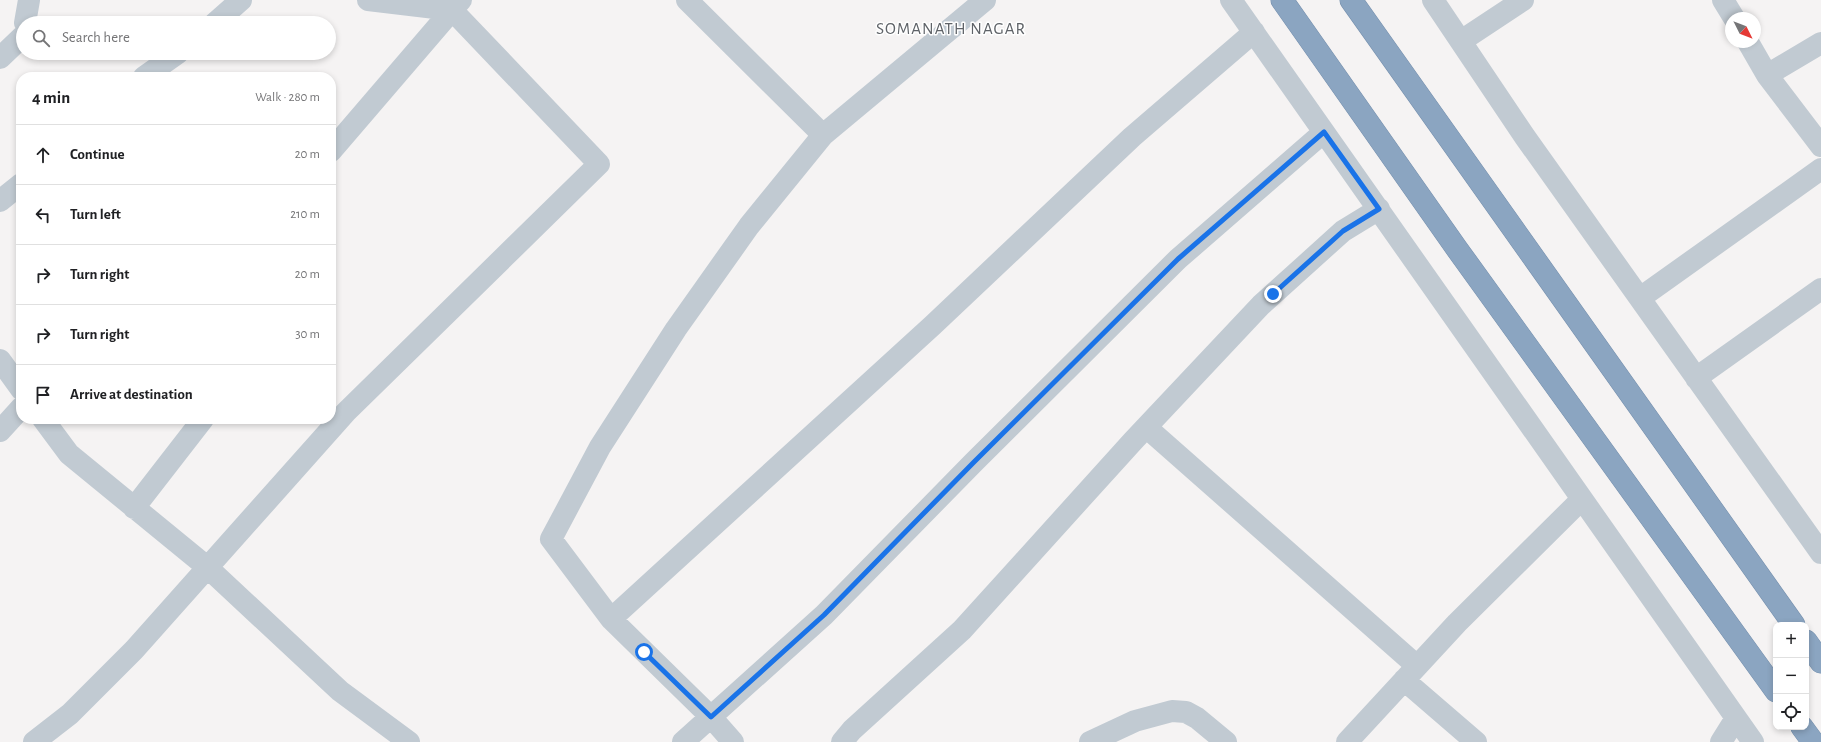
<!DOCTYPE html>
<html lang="en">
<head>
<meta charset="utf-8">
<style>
  body { margin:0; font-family:"Alegreya Sans",sans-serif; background:#f2f2f2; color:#202124 }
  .controls { position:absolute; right:12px; bottom:12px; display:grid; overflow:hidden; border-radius:8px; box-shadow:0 2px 6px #0003 }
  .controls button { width:36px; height:36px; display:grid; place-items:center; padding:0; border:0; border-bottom:1px solid #e0e0e0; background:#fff; color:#202124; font:20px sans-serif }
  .compass { position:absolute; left:1725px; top:12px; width:36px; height:36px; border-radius:50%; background:#fff; box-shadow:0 2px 6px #0003; rotate:132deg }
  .stop { position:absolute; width:12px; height:12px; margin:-9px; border:3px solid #1a73e8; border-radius:50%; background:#fff }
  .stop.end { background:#1a73e8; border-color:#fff; box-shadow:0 1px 4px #0008 }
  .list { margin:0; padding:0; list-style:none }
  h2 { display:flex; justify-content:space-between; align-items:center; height:52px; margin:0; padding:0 16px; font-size:17px }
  h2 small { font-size:13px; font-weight:400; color:#757577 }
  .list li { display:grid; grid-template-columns:26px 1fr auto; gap:12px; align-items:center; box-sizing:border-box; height:60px; padding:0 16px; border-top:1px solid #e0e0e0 }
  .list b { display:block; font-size:15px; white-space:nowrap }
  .list em { font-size:13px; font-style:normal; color:#757577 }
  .icon { flex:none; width:22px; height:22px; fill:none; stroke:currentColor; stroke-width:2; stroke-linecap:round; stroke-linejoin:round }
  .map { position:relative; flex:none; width:1821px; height:742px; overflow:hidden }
  .search { position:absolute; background:#fff; box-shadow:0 2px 6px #0003; left:16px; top:16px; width:320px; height:44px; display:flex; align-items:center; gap:10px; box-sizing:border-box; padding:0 14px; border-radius:22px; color:#757577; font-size:15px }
  .panel { position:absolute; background:#fff; box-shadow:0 2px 6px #0003; left:16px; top:72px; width:320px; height:352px; border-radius:16px }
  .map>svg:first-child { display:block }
</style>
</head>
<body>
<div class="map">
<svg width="1821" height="742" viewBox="0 0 1821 742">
  <rect width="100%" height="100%" fill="#f5f3f3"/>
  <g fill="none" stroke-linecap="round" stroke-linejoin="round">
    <g stroke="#7690ad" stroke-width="23">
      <path id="highway" d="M 1282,0 L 1457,249 L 1776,691
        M 1351,0 L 1794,625
        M 1806,641 L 1821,662
        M 1802,727 L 1813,742"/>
    </g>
    <path stroke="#c1cad2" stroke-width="22" d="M 368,0 L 452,10
      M 687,0 L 823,135 L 985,0
      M 1231,0 L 1753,742
      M 1433,0 L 1525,137 L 1821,553
      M 1723,0 L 1734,18
      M 25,23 L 29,0
      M 215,23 L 241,0
      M 1461,41 L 1523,0
      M 1748,42 L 1767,75 L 1821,146
      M 0,58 L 23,36
      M 1767,75 L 1821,43
      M 144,77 L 178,53
      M 823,135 L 749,226 L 676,329 L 600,447 L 551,539 L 611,619 L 933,325 L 1132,137 L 1254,32
      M 331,151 L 452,10
      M 0,201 L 21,184
      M 1640,298 L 1821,169
      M 0,360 L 21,389
      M 1696,378 L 1821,289
      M 43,419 L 69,454 L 207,567 L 340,691 L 409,742
      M 1146,427 L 1417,666
      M 0,431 L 21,408
      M 134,508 L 203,419
      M 611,619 L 711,717 L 733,742
      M 1404,680 L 1476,742
      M 34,742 L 70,714 L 134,650 L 346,412 L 599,164 L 452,10 L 461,0
      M 683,742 L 824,615 L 974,462 L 1178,259 L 1324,132
      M 842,742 L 852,730 L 962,630 L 1133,441 L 1261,305 L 1343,231 L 1379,209
      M 1090,742 L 1135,721 L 1172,711 L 1186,712 L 1197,718 L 1226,742
      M 1347,742 L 1457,623 L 1582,499
      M 1721,742 L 1736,718"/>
    <use href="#highway" stroke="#8ba5c1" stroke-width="22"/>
  </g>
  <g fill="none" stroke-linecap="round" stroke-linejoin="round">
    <path stroke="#1a73e8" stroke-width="5" d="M 644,652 L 711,717 L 824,615 L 974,462 L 1178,259 L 1324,132 L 1379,209 L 1343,231 L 1273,294"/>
  </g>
  <g text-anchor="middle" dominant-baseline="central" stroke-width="3" stroke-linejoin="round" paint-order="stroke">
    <g font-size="17" letter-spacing="1" fill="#5f6368" stroke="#fff">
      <text x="951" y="28">SOMANATH NAGAR</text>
    </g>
  </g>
</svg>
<div class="controls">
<button>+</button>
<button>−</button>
<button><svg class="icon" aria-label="locate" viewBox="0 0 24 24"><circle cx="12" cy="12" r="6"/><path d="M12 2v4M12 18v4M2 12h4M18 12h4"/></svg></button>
</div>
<svg class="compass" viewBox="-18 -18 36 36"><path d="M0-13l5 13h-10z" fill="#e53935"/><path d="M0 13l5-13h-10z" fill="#757577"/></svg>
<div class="stop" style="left:644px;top:652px"></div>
<div class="stop end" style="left:1273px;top:294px"></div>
<div class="search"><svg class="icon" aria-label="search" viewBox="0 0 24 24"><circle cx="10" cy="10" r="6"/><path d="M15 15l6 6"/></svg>Search here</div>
<section class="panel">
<h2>4 min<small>Walk · 280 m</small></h2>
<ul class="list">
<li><svg class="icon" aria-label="ahead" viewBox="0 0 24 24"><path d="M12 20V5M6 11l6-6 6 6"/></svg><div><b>Continue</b></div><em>20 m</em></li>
<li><svg class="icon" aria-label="left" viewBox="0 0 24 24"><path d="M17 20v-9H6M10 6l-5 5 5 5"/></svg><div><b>Turn left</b></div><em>210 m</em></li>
<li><svg class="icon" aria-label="right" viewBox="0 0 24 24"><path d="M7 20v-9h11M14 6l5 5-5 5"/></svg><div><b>Turn right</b></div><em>20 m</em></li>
<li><svg class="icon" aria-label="right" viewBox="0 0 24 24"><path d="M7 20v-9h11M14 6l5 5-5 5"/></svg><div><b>Turn right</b></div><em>30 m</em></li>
<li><svg class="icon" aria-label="arrive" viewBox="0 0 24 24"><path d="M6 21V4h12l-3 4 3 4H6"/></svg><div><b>Arrive at destination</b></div></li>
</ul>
</section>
</div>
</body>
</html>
